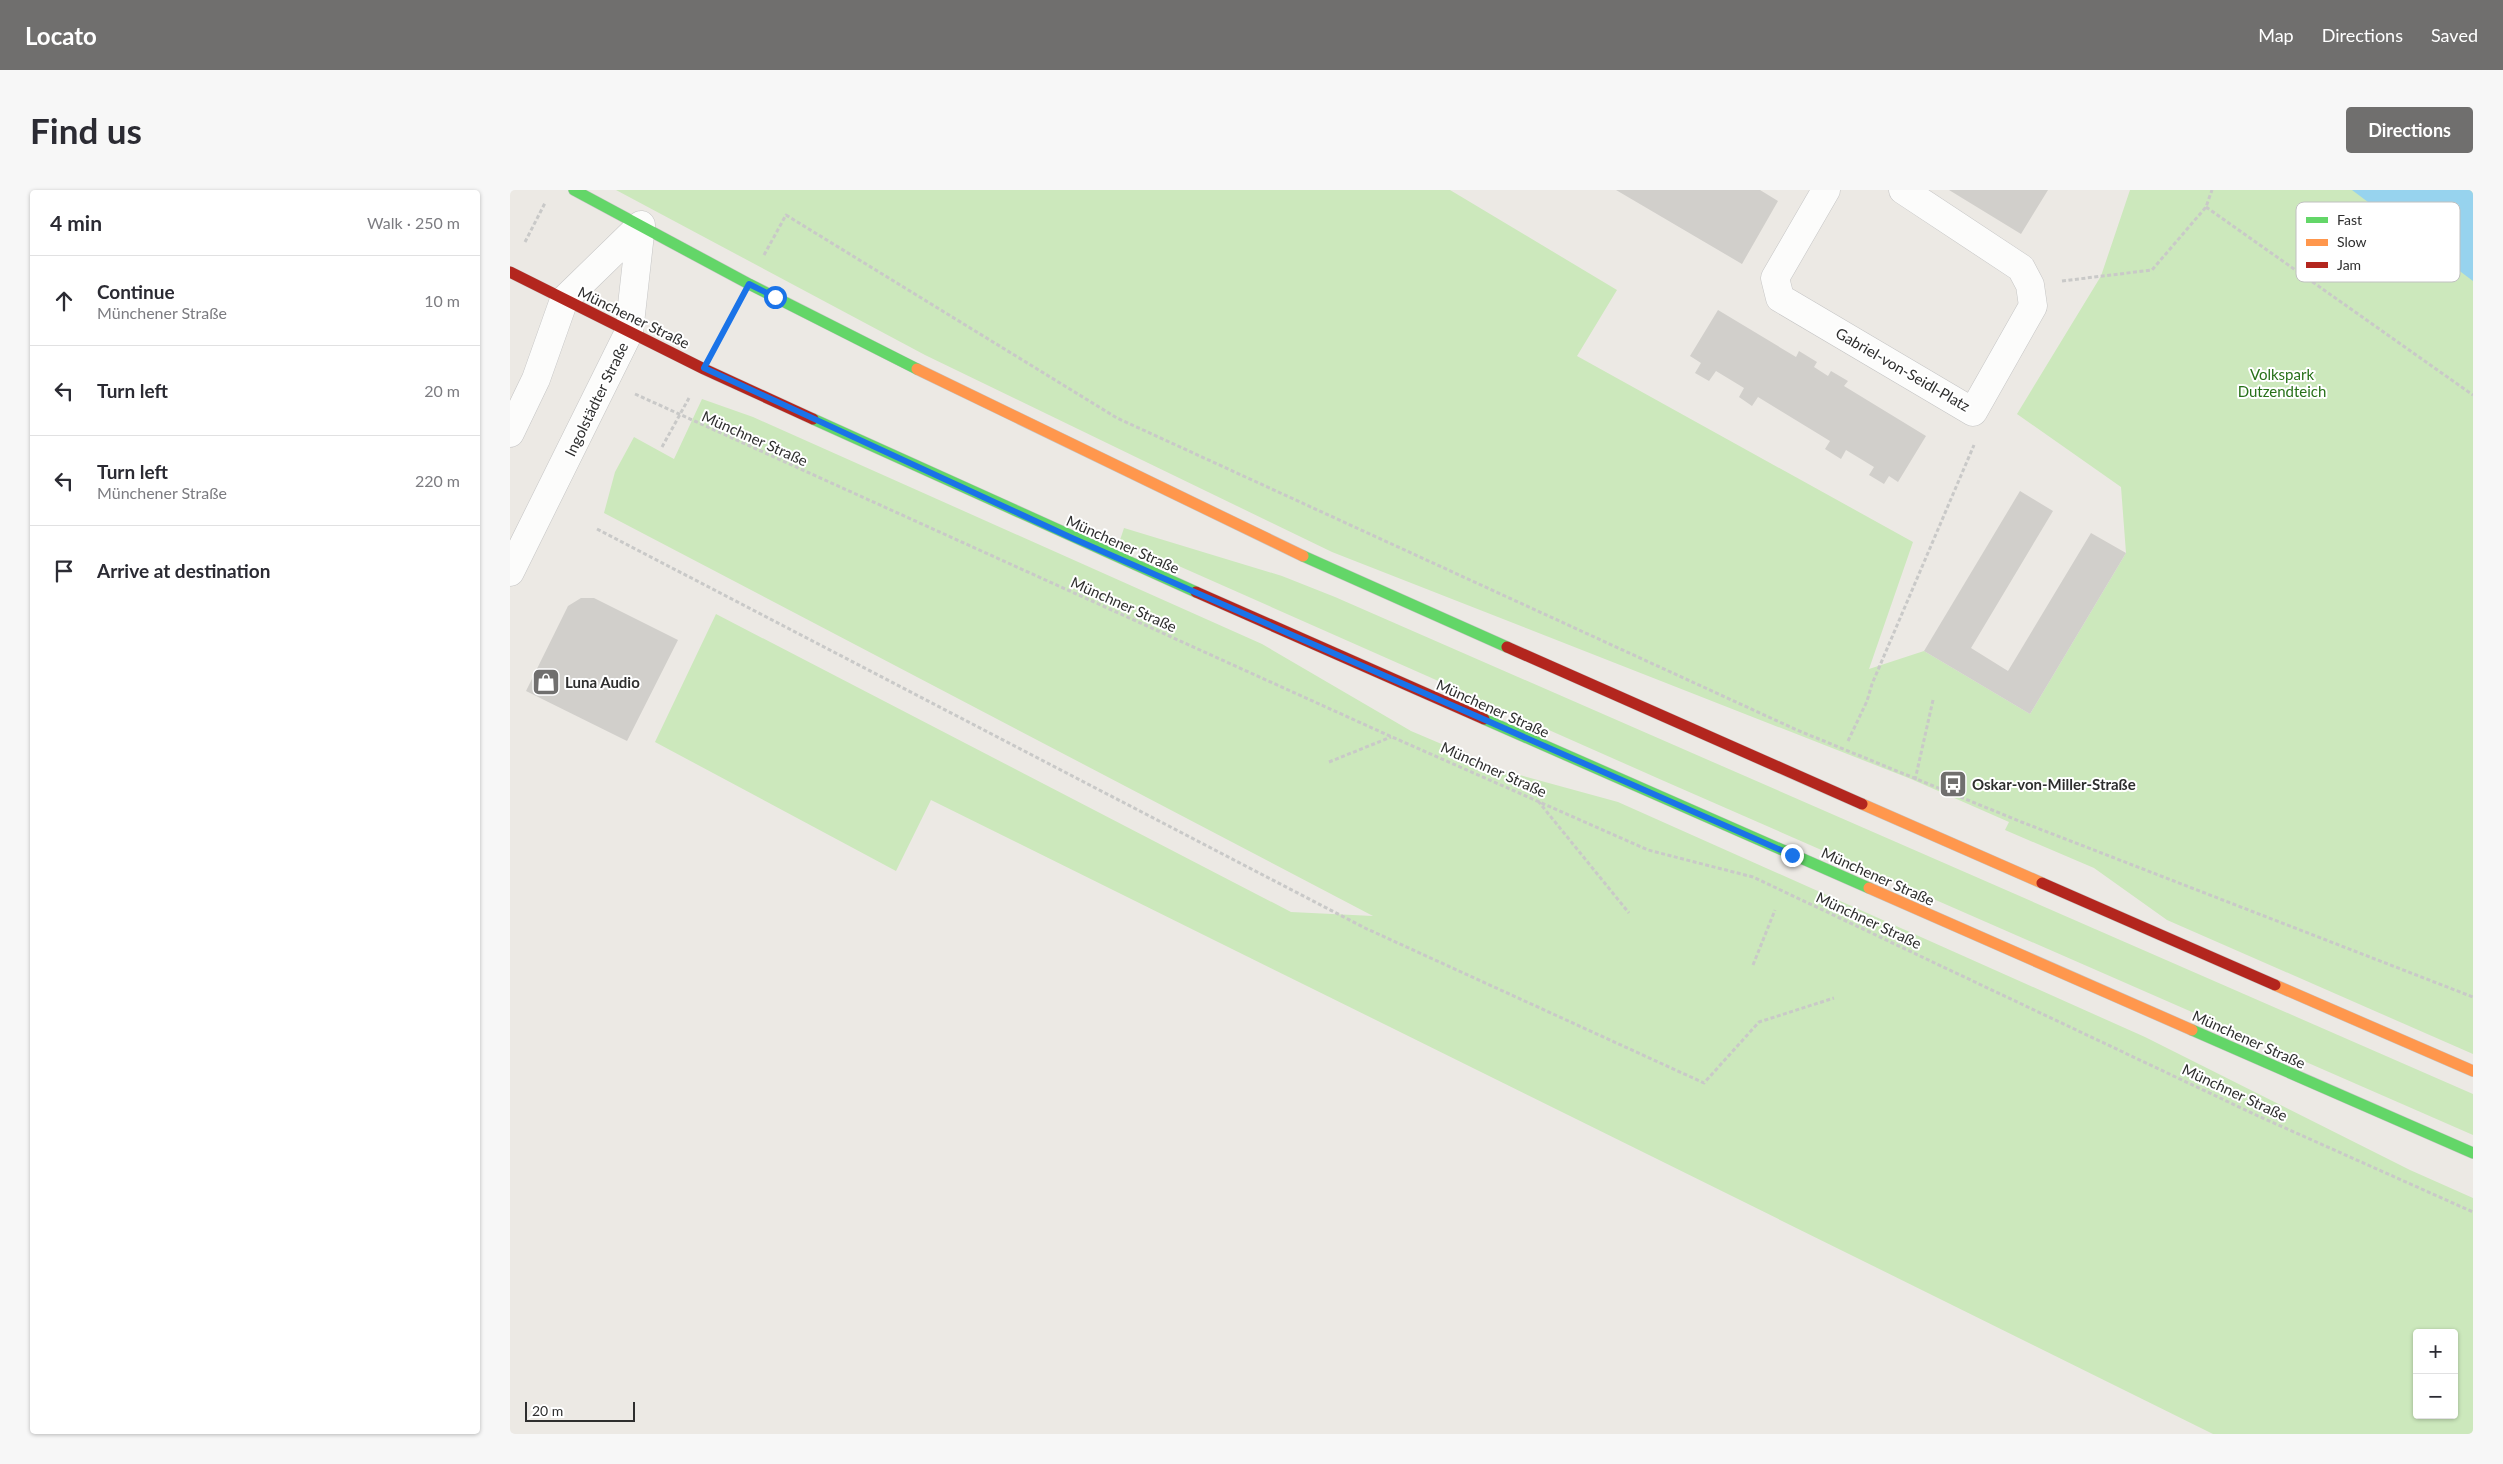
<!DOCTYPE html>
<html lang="en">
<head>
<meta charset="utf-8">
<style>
  body { margin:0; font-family:Lato,sans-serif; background:#f7f7f7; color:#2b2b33 }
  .controls { position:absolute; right:15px; bottom:15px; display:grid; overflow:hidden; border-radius:5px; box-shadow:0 1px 4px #0004 }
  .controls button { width:45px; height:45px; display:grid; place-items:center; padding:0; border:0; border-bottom:1px solid #e1e1e2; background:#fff; color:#2b2b33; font:25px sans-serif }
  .scale { position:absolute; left:15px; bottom:12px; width:110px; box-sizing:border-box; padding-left:5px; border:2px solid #2e2e2e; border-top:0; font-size:14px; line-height:18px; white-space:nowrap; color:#2e2e2e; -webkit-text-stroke:4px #fff; paint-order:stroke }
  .stop { position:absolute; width:15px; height:15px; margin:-11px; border:4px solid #1a73e8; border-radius:50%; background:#fff }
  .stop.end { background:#1a73e8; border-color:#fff; box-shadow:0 1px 5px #0008 }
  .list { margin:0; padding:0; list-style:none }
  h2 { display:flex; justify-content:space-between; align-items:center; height:65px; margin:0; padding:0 20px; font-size:21px }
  h2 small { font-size:16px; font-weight:400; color:#7c7c81 }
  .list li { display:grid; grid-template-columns:32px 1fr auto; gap:15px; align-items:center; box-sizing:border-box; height:90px; padding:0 20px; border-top:1px solid #e1e1e2 }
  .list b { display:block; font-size:19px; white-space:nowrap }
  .list p { margin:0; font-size:16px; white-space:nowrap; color:#7c7c81 }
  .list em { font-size:16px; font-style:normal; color:#7c7c81 }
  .icon { flex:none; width:28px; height:28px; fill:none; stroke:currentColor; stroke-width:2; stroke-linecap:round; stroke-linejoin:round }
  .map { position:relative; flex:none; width:1963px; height:1244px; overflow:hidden; border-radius:5px }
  header { display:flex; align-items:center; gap:30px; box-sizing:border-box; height:70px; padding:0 25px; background:#706f6e; color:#fff }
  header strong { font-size:24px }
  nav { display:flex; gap:28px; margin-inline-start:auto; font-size:18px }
  .intro { display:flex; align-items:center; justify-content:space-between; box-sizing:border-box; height:120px; padding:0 30px }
  h1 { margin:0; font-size:35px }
  .button { padding:12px 22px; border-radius:5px; background:#706f6e; color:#fff; font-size:18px; font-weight:700 }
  main { display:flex; gap:30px; padding:0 30px }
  aside { flex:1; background:#fff; border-radius:5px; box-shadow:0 1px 4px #0004 }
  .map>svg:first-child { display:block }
</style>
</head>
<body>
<header>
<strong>Locato</strong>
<nav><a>Map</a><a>Directions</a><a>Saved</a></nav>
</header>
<div class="intro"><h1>Find us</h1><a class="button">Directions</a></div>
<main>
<aside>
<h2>4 min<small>Walk · 250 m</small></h2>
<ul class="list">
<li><svg class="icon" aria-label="ahead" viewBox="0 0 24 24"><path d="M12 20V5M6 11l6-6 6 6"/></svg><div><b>Continue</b><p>Münchener Straße</p></div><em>10 m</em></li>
<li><svg class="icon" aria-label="left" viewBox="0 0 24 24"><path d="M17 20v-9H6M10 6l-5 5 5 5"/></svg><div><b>Turn left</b></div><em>20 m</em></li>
<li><svg class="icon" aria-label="left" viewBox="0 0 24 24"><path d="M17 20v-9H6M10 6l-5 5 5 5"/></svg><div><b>Turn left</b><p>Münchener Straße</p></div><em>220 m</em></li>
<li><svg class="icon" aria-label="arrive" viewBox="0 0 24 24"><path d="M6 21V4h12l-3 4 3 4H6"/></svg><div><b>Arrive at destination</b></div></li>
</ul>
</aside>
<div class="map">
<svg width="1963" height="1244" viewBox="0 0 1963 1244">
  <rect width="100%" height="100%" fill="#ece9e4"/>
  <path fill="#cce8bc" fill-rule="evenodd" d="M 106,0 L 940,0 L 1107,100 L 1067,166 L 1403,352 L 1359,479 L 1414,461 L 1520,524 L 1616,363 L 1611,297 L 1507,224 L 1591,86 L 1620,0 L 1963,0 L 1963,864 L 1657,730 L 1584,678 L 1495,640 L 1499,632 L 1401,589 L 822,362 L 415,165 Z
    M 192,209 L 243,227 L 752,454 L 901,541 L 995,581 L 1108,612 L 1635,847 L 1900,980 L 1963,1008 L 1963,1244 L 1703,1244 L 421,610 L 386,681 L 145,552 L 206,424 L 781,722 L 863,726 L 94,323 L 105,282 L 124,247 L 164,269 ZM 1907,1143 L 1944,1143 L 1944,1225 L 1907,1225 Z
    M 614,338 L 772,386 L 825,407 L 1963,904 L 1963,945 L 1154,591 L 610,350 Z"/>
  <path fill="#97d3ee" d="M 1842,0 L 1963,0 L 1963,91 Z"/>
  <path fill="#d1cfcb" d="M 1106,0 L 1250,0 L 1268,11 L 1232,74 Z
    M 1439,0 L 1538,0 L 1511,44 Z
    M 1208,120 L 1286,167 L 1289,161 L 1307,172 L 1304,177 L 1318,186 L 1321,181 L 1338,191 L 1334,196 L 1416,246 L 1388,292 L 1379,286 L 1374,294 L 1359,285 L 1364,277 L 1336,260 L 1331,269 L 1315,259 L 1320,251 L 1248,207 L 1242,216 L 1229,207 L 1234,198 L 1206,181 L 1199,191 L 1185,183 L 1191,173 L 1180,166 Z
    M 1510,301 L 1543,321 L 1461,458 L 1498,481 L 1581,343 L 1616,363 L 1520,524 L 1414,461 Z
    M 71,408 L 84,408 L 168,450 L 117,551 L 16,501 L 58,416 Z"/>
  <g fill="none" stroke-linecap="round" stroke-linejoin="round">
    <g stroke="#c5c5c5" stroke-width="29">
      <path id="street" d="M 1316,0 L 1265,88 L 1270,108 L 1463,222 L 1523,116 L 1520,95 L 1511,78 L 1393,0
        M 0,243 L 26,189 L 54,110 L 131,35
        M 0,382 L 119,142 L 131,35"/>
    </g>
    <g stroke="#c6c5c4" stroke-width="12">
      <path id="fast" d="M 64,0 L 239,94 L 407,179
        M 303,229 L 686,402
        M 793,366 L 997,457
        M 974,529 L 1359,698
        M 1682,840 L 1963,963"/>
    </g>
    <g stroke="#c6c5c4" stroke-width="12">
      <path id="slow" d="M 407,179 L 793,366
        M 1352,614 L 1532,693
        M 1359,698 L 1682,840
        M 1765,795 L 1963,881"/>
    </g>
    <g stroke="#c6c5c4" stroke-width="12">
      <path id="jam" d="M 0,82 L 194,179 L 303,229
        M 686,402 L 974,529
        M 997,457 L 1352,614
        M 1532,693 L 1765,795"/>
    </g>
    <path stroke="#c9c9c8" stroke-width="3" stroke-dasharray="4 2.5" stroke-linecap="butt" d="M 1696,17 L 1963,205
      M 15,52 L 35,13
      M 254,65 L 276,25 L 607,228 L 1287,540 L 1509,631 L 1963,807
      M 1552,91 L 1642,80 L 1696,17 L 1702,0
      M 210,149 L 223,124
      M 125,204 L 882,547 L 1138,660 L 1243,687 L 1746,925 L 1963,1022
      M 152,257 L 179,208
      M 87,339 L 855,738 L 1194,893 L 1249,832 L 1324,808
      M 1338,551 L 1357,511 L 1362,494 L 1464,255
      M 819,572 L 881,547
      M 1405,590 L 1423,510
      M 1028,611 L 1119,723
      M 1243,775 L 1265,720"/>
    <use href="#street" stroke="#fcfcfb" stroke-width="28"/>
    <use href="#fast" stroke="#63d668" stroke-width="11"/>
    <use href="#slow" stroke="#ff974d" stroke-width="11"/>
    <use href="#jam" stroke="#b3261e" stroke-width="11"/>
  </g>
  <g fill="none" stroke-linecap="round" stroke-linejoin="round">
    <path stroke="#1a73e8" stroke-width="6" d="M 265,107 L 239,94 L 194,178 L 562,348 L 1282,665"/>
  </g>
  <defs>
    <g id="shop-square" transform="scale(1.4375)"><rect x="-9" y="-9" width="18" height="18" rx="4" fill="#706f6e" stroke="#fff"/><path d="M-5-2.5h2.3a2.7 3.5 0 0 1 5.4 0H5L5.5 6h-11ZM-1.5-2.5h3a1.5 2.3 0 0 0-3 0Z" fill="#fff"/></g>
    <g id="bus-square" transform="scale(1.4375)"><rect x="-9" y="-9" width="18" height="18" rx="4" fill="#706f6e" stroke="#fff"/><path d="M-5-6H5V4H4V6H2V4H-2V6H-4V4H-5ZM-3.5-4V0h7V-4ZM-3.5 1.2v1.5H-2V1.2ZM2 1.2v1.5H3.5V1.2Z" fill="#fff"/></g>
  </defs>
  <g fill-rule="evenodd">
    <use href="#shop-square" x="36" y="492"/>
    <use href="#bus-square" x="1443" y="594"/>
  </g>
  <g text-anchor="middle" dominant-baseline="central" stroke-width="4" stroke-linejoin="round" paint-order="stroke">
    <g font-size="15" fill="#2e2e2e" stroke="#fff">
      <text transform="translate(124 127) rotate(26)">Münchener Straße</text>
      <text transform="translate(1393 179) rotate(30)">Gabriel-von-Seidl-Platz</text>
      <text transform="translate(86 209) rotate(-64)">Ingolstädter Straße</text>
      <text transform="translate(245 248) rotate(24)">Münchner Straße</text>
      <text transform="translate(613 354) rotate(24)">Münchener Straße</text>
      <text transform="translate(614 414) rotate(24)">Münchner Straße</text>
      <text transform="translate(983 518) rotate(24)">Münchener Straße</text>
      <text transform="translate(984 579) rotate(24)">Münchner Straße</text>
      <text transform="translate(1368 686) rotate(24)">Münchener Straße</text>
      <text transform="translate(1359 730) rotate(25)">Münchner Straße</text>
      <text transform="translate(1739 849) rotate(24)">Münchener Straße</text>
      <text transform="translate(1725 902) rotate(25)">Münchner Straße</text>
    </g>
    <g font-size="15" fill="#277019" stroke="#fff">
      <text x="1772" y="184">Volkspark<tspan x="1772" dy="17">Dutzendteich</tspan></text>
    </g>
    <g font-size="15" font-weight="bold" fill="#2e2e2e" stroke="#fff" text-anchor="start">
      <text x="55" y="492">Luna Audio</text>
      <text x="1462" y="594">Oskar-von-Miller-Straße</text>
    </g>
  </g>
  <rect x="1786" y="12" width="164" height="80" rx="8" fill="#fff" stroke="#c0c0c0" stroke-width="1"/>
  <rect x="1796" y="27" width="22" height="6" fill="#63d668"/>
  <rect x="1796" y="49" width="22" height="7" fill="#ff974d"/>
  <rect x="1796" y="72" width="22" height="6" fill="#b3261e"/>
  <g font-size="14" fill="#2e2e2e">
    <text x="1827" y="35">Fast</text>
    <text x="1827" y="57">Slow</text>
    <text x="1827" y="80">Jam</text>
  </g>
</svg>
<div class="controls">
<button>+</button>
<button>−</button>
</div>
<div class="scale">20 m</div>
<div class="stop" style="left:265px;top:107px"></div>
<div class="stop end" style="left:1282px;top:665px"></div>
</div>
</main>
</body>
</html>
